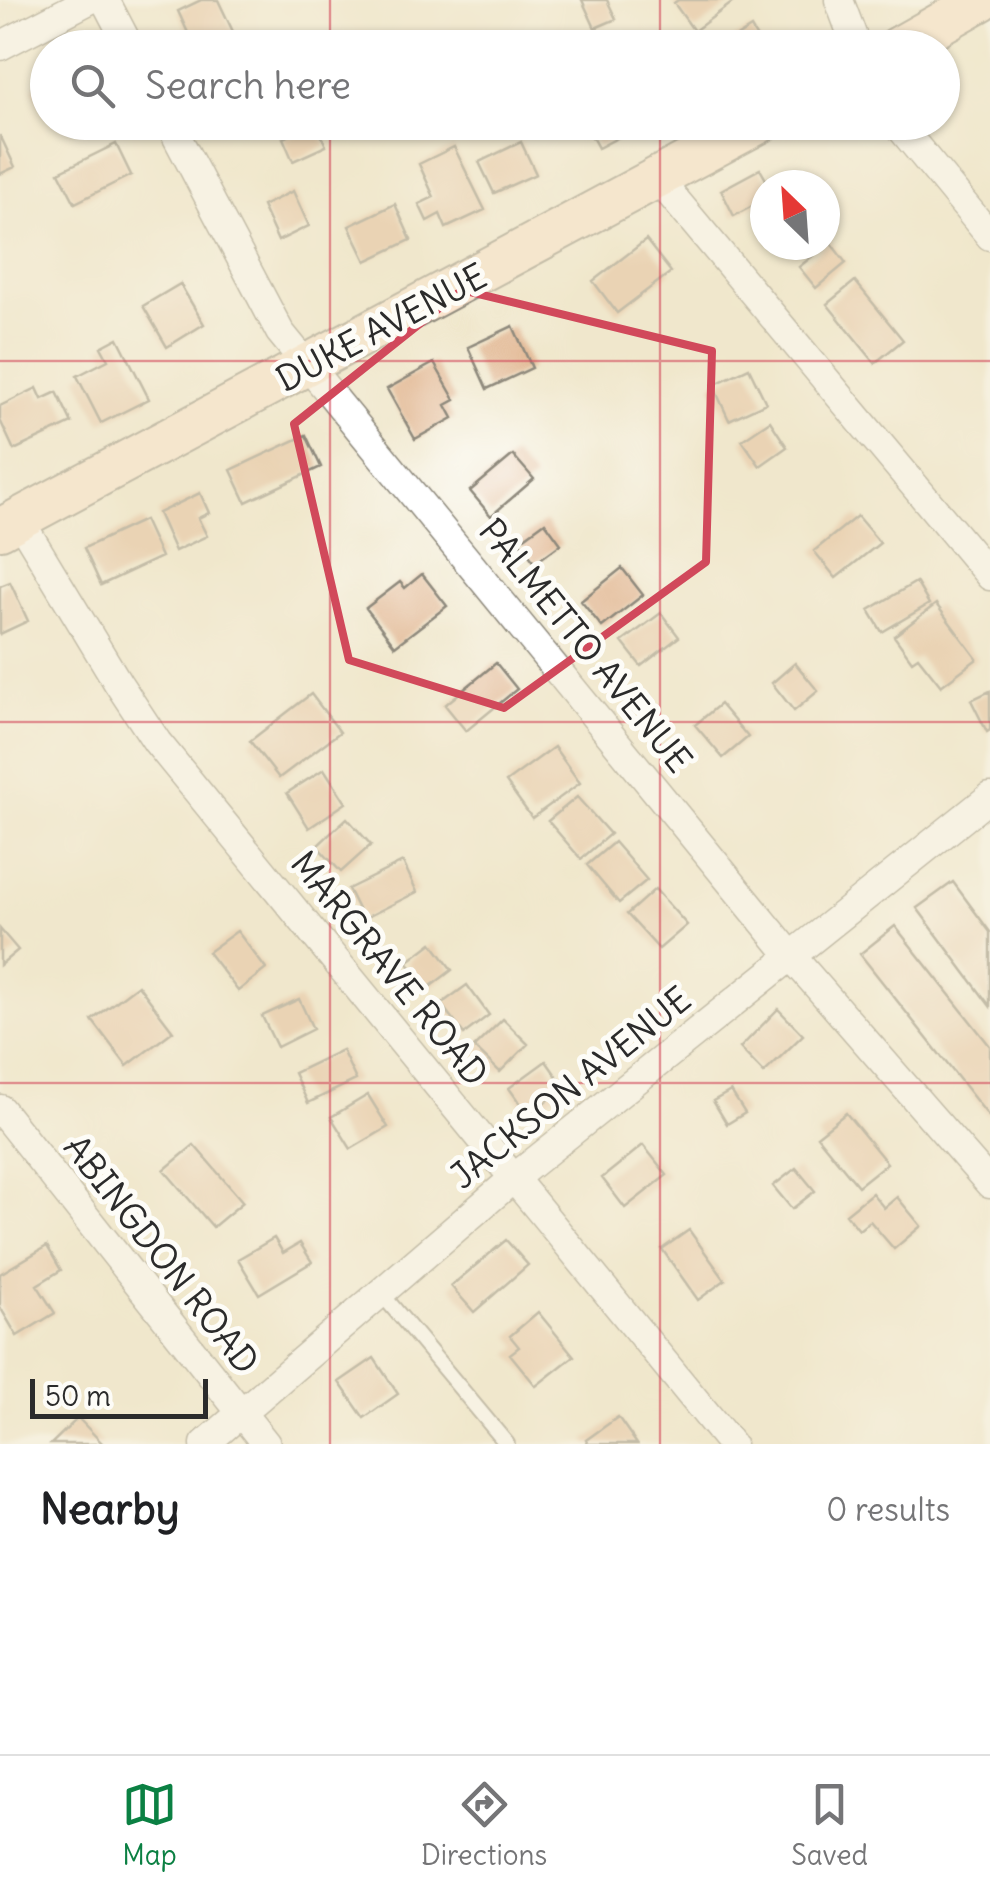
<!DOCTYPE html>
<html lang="en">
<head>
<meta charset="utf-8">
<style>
  body { margin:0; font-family:Delius,sans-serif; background:#f2f2f2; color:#202124 }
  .compass { position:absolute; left:750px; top:170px; width:90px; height:90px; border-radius:50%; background:#fff; box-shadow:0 2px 8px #0004; rotate:335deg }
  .scale { position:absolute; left:30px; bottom:25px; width:178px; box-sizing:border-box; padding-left:10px; border:5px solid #2b2b2b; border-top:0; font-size:28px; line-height:35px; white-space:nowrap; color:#2b2b2b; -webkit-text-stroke:8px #fdfcf7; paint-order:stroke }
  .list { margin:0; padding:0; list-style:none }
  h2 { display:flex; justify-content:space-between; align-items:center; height:130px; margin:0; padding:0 40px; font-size:42px }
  h2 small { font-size:32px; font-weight:400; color:#757577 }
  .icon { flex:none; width:55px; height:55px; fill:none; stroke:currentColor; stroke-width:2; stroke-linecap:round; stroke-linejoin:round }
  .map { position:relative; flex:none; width:990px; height:1444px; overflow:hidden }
  .search { position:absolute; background:#fff; box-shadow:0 2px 8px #0004; left:30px; right:30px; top:30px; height:110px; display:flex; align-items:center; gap:25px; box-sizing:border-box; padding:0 35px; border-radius:55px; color:#757577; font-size:38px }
  .sheet { height:310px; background:#fff }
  nav { display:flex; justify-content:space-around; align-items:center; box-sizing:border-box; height:140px; border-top:2px solid #e0e0e0; background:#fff; font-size:28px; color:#757577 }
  nav a { display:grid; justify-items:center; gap:5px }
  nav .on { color:#0b8043 }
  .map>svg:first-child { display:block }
</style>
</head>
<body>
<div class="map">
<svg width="990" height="1444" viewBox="0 0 990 1444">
  <rect width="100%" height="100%" fill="#fdfcf7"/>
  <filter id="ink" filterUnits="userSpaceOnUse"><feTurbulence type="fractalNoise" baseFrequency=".01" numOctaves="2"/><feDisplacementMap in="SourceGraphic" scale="20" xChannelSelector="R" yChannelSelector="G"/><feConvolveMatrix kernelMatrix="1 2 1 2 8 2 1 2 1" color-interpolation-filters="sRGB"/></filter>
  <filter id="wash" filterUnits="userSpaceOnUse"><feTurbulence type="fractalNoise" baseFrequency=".0048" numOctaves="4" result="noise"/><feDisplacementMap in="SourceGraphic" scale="40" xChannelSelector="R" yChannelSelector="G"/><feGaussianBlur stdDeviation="2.25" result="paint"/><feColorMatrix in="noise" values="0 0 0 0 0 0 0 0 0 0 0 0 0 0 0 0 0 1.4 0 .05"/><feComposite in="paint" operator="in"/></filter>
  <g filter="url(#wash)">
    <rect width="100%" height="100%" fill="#f0e7cc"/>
    <g id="blocks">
      <path fill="#e3bb98" d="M 201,0 L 218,0 L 236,38 L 216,48 L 195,48 L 178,11 Z
        M 582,0 L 607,0 L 616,19 L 595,28 Z
        M 678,0 L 736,0 L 694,31 L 674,3 Z
        M 751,28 L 763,48 L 719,48 Z
        M 48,80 L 48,121 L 32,88 Z
        M 584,122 L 633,122 L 636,128 L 598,148 Z
        M 316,123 L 326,146 L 293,161 L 283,138 Z
        M 0,135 L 15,167 L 0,174 Z
        M 521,142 L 536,174 L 494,193 L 479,162 Z
        M 116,144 L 131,175 L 75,203 L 59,172 Z
        M 454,147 L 485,210 L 446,228 L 440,214 L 427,221 L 419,204 L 434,197 L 419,164 Z
        M 760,169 L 769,185 L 765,185 L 765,199 L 734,216 L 721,190 Z
        M 293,191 L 309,226 L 278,241 L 262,206 Z
        M 395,204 L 411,240 L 366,261 L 349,226 Z
        M 646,240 L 671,272 L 617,313 L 593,281 Z
        M 830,242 L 846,263 L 816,288 L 799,267 Z
        M 855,281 L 903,340 L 875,363 L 827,304 Z
        M 180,284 L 204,324 L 167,347 L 143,306 Z
        M 513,326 L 532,368 L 487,389 L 468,347 Z
        M 118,338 L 149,399 L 101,423 L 77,376 L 108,360 L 101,347 Z
        M 434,363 L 455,400 L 446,405 L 453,418 L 415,439 L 387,389 Z
        M 749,368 L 766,403 L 729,420 L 713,385 Z
        M 37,388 L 42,399 L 57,392 L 72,423 L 14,450 L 0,420 L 0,406 Z
        M 770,421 L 787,447 L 760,466 L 742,440 Z
        M 306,435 L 321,467 L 246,502 L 231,470 Z
        M 513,455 L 534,479 L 491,516 L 470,491 Z
        M 200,493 L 209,513 L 198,518 L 207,536 L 175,551 L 158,513 Z
        M 857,516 L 880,543 L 836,578 L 814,551 Z
        M 144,520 L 161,557 L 101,585 L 84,548 Z
        M 545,522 L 561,544 L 535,563 L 519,541 Z
        M 622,568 L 643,595 L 602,627 L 581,601 Z
        M 422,574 L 447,606 L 395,646 L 366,608 L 400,582 L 405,588 Z
        M 10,582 L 28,621 L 0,634 L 0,586 Z
        M 916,582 L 929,604 L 882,632 L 869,610 Z
        M 936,604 L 977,659 L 941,686 L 918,657 L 912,661 L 894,636 Z
        M 661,613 L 679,637 L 641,666 L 622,642 Z
        M 496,663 L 517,689 L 466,731 L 445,705 Z
        M 795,663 L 818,691 L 794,711 L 772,683 Z
        M 990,691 L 990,730 L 987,732 L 971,700 Z
        M 311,694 L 340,732 L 279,778 L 250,741 Z
        M 720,704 L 748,737 L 723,758 L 695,725 Z
        M 554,747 L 580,783 L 532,818 L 506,782 Z
        M 324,769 L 346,803 L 309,828 L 287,793 Z
        M 577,797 L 610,834 L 581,859 L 548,821 Z
        M 347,818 L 371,845 L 341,872 L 317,846 Z
        M 614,842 L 647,880 L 619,903 L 587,865 Z
        M 403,862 L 417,892 L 363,919 L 348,889 Z
        M 953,882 L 990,932 L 990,1006 L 917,908 Z
        M 655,889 L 687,925 L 659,949 L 627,914 Z
        M 895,926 L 990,1046 L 990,1118 L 860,954 Z
        M 0,929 L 18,950 L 0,965 Z
        M 237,931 L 266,969 L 238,991 L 208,952 Z
        M 432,943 L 452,970 L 427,989 L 407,962 Z
        M 138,985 L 173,1031 L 127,1066 L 92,1020 Z
        M 467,985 L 489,1015 L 464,1034 L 441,1004 Z
        M 299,999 L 313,1029 L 277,1047 L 262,1016 Z
        M 778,1009 L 803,1035 L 764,1073 L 740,1048 Z
        M 503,1019 L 528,1044 L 500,1072 L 474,1047 Z
        M 342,1050 L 356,1080 L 308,1103 L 294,1073 Z
        M 546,1061 L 565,1088 L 528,1115 L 509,1088 Z
        M 731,1091 L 745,1113 L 727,1124 L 713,1101 Z
        M 368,1095 L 388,1127 L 351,1149 L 331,1117 Z
        M 846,1113 L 887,1163 L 858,1186 L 817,1136 Z
        M 194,1145 L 243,1202 L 213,1227 L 164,1170 Z
        M 643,1145 L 667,1175 L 625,1208 L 602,1178 Z
        M 796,1168 L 815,1191 L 792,1209 L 773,1186 Z
        M 872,1193 L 884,1208 L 897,1197 L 921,1226 L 894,1249 L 870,1221 L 859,1230 L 846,1214 Z
        M 689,1230 L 725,1280 L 698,1300 L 662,1249 Z
        M 274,1238 L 283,1253 L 300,1243 L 312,1262 L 259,1294 L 238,1259 Z
        M 506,1240 L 528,1265 L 474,1312 L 451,1286 Z
        M 47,1246 L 61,1270 L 37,1285 L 55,1313 L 17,1336 L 0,1307 L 0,1274 Z
        M 538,1312 L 574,1356 L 536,1386 L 510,1354 L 519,1347 L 510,1336 Z
        M 374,1358 L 398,1394 L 364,1418 L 339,1382 Z
        M 618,1417 L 637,1444 L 588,1444 L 586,1440 Z
        M 78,1418 L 103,1444 L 51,1444 Z"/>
    </g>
  </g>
  <g filter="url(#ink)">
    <use href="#blocks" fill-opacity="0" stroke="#8e897c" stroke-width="2.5"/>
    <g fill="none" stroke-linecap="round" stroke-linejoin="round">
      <g stroke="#8e897c" stroke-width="18">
        <path id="lane" d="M 381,1293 L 507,1444"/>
      </g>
      <g stroke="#8e897c" stroke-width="31">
        <path id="street" d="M 105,0 L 130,48
          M 839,0 L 857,48
          M 0,46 L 89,0
          M 169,122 L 280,332 L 792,957 L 990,1184
          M 896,122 L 990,236
          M 658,179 L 990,576
          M 19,519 L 118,683 L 157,742 L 731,1444
          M 0,1109 L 266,1444
          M 205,1444 L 514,1178 L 990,797"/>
      </g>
      <g stroke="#8e897c" stroke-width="44">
        <path id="secondary" d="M 897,48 L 982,0
          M 0,529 L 761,122"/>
      </g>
      <use href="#lane" stroke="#fff" stroke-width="14"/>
      <use href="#street" stroke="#fff" stroke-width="28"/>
      <use href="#secondary" stroke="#fbe5cf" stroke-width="40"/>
    </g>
  </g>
  <path d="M0 0H990V1444H0ZM 462,290 L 712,351 L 706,562 L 504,708 L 349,660 L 294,424 Z" fill="#f0e7cc" fill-opacity=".55" fill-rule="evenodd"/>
  <path fill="none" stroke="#d1495b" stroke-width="8" stroke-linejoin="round" d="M 462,290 L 712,351 L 706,562 L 504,708 L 349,660 L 294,424 Z"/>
  <path fill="none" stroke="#d1495b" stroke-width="2.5" stroke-opacity="0.55" d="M 330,0 L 330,48M 660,0 L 660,48M 330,122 L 330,1444M 660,122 L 660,1444M 0,361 L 990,361M 0,722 L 990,722M 0,1083 L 990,1083"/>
  <g text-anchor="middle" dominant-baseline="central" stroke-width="10" stroke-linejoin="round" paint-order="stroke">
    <g font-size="35" fill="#2b2b2b" stroke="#fdfcf7">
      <text transform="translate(381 327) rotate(-28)">DUKE AVENUE</text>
      <text transform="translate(586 645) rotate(51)">PALMETTO AVENUE</text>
      <text transform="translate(390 968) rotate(51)">MARGRAVE ROAD</text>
      <text transform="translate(570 1087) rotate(-39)">JACKSON AVENUE</text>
      <text transform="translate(162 1254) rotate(52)">ABINGDON ROAD</text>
    </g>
  </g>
</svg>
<svg class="compass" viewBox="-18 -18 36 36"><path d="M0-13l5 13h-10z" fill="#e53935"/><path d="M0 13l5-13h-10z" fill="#757577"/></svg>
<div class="scale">50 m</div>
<div class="search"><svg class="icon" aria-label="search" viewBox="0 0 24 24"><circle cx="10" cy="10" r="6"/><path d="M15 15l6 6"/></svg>Search here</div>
</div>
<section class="sheet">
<h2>Nearby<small>0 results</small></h2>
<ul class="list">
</ul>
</section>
<nav>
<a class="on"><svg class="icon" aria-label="map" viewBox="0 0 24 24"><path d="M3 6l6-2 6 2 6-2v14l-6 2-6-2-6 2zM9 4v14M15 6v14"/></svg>Map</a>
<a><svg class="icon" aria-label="directions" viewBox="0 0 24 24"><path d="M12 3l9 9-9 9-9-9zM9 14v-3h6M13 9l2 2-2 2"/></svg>Directions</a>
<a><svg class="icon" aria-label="saved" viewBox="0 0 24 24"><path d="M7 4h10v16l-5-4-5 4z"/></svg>Saved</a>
</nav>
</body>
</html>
